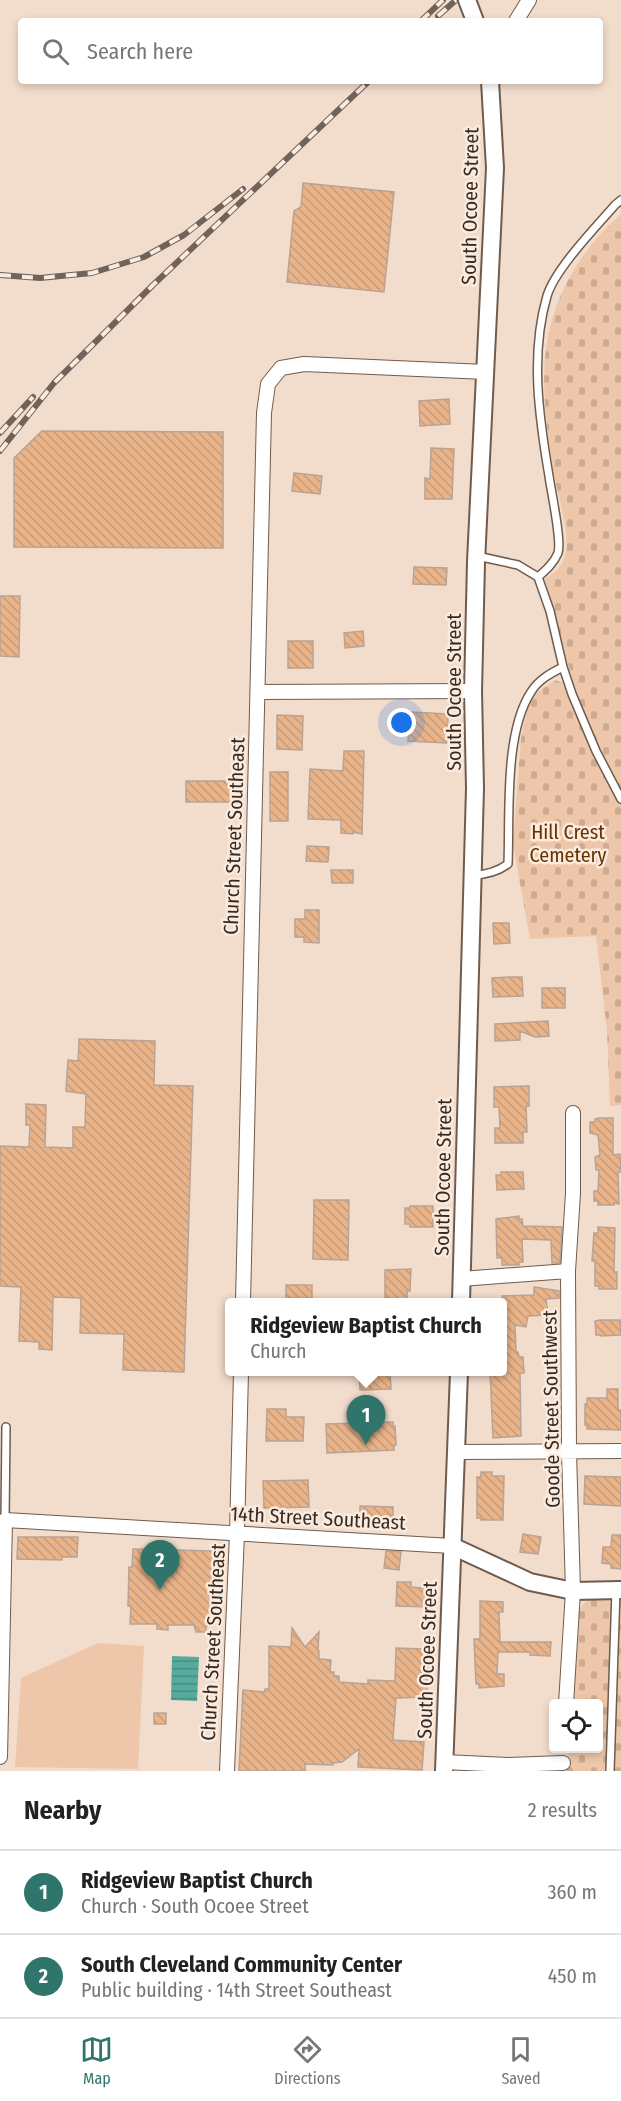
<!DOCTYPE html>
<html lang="en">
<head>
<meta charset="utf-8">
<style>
  body { margin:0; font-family:"Fira Sans Condensed",sans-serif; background:#f2f2f2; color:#222 }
  .controls { position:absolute; right:18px; bottom:18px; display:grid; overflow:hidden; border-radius:6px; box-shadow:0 3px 9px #0003 }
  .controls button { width:54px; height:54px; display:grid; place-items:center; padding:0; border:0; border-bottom:2px solid #e0e0e0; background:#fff; color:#222; font:30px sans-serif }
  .you { position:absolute; left:402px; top:723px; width:21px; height:21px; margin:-15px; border:4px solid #fff; border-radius:50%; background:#1a73e8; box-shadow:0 0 0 9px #1a73e833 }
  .badge { display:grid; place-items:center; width:39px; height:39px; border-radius:50%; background:#2f756b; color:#fff; font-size:20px; font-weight:700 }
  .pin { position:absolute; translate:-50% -50px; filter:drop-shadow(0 2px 3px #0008) }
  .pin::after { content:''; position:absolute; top:32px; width:21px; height:18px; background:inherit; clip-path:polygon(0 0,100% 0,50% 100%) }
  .popup { position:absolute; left:225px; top:1298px; width:282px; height:78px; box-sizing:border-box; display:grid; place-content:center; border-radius:6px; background:#fff; filter:drop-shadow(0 2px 4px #0005); font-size:20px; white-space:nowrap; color:#767676 }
  .popup b { font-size:22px; color:#222 }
  .popup::after { content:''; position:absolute; left:50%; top:100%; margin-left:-12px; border:12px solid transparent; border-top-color:#fff }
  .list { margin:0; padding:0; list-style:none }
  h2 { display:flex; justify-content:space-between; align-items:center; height:78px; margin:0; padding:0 24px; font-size:26px }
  h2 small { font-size:20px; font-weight:400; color:#767676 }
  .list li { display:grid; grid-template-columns:39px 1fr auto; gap:18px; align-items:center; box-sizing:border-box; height:84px; padding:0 24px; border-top:2px solid #e0e0e0 }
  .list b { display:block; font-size:22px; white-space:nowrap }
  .list p { margin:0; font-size:20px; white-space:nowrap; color:#767676 }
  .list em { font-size:20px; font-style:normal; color:#767676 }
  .icon { flex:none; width:33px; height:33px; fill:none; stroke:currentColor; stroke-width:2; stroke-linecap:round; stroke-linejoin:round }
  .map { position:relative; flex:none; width:621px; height:1771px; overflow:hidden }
  .search { position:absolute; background:#fff; box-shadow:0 3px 9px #0003; left:18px; right:18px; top:18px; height:66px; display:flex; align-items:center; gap:15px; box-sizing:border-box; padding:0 21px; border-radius:6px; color:#767676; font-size:22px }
  .sheet { height:246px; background:#fff }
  nav { display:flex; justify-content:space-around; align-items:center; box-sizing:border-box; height:84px; border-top:2px solid #e0e0e0; background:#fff; font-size:16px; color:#767676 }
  nav a { display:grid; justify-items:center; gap:3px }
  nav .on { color:#2f756b }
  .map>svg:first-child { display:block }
</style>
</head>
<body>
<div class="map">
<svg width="621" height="1771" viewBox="0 0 621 1771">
  <defs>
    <pattern id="cemetery-stones" width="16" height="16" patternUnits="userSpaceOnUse" patternTransform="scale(1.5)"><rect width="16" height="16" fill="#eec7aa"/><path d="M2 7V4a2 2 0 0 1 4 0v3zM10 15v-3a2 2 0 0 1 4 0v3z" fill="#cdab92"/></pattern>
    <pattern id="water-rules" width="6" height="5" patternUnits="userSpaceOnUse" patternTransform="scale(1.5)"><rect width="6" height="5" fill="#57ab9e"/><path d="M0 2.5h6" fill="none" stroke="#498b81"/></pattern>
    <pattern id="building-back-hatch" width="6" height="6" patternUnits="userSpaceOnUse" patternTransform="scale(1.5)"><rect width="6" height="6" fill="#eab48a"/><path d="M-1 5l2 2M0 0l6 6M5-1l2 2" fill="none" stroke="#c99b77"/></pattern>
  </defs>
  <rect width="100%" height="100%" fill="#f2dccc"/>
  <path fill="url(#cemetery-stones)" d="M 621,214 L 621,1105 L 610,1106 L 607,1031 L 596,936 L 530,939 L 513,844 L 521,738 L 527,710 L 536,693 L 555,680 L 564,683 L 571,675 L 545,579 C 552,574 562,567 564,559 C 572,534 557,495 553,469 C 547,428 540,383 547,342 C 555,292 583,247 621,214 Z
    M 621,1597 L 621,1771 L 567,1771 L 569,1749 L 598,1748 L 598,1704 L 572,1703 L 579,1609 L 589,1598 Z"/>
  <path fill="#eec7aa" d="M 98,1643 L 144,1646 L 138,1769 L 15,1767 L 21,1678 Z"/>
  <path fill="url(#water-rules)" d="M 172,1656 L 199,1657 L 197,1701 L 171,1700 Z"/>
  <path fill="url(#building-back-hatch)" stroke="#b8a394" stroke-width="1.5" d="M 303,183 L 394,192 L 384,292 L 287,282 L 294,211 L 301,207 Z
    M 449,399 L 450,424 L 420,426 L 419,401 Z
    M 42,431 L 223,432 L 223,548 L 14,547 L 14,458 Z
    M 431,448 L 454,449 L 452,499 L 425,499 L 425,478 L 430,479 Z
    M 294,473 L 322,476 L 320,494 L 292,491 Z
    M 414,567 L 447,568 L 446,585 L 413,584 Z
    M 0,596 L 20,596 L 19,657 L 0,656 Z
    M 363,631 L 364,646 L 345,648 L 344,633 Z
    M 288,641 L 313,641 L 313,668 L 288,668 Z
    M 410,712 L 448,714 L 447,743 L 408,741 Z
    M 277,715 L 303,716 L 302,750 L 277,749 Z
    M 344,751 L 364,751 L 362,834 L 353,832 L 353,834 L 341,833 L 341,820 L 308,819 L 310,769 L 343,771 Z
    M 270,772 L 288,772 L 288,821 L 270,821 Z
    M 186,781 L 234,781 L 234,802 L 186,802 Z
    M 307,846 L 329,847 L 328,862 L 306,861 Z
    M 331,870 L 353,870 L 353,883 L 332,883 Z
    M 305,910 L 319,910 L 319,943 L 304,942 L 304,937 L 295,937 L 295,919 L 305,919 Z
    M 493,923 L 509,923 L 510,943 L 494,944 Z
    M 509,977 L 522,977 L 523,996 L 493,997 L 492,978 Z
    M 542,988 L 565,988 L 565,1008 L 542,1008 Z
    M 548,1021 L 549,1036 L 535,1037 L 520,1031 L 520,1040 L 495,1041 L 495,1024 Z
    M 79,1039 L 155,1041 L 154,1085 L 193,1086 L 184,1372 L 123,1370 L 124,1334 L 80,1333 L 81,1298 L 53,1297 L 52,1350 L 39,1349 L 39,1342 L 19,1341 L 21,1287 L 0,1286 L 0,1146 L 29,1147 L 30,1125 L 26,1125 L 26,1104 L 46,1105 L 45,1147 L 73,1148 L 73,1127 L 85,1127 L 86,1094 L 66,1091 L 68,1060 L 78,1061 Z
    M 529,1086 L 529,1106 L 526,1106 L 527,1132 L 523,1132 L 523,1143 L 495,1143 L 495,1128 L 500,1128 L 499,1107 L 494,1107 L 494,1087 Z
    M 599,1118 L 613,1118 L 613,1155 L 620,1154 L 621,1172 L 618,1172 L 619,1204 L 614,1203 L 614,1205 L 598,1205 L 598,1201 L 594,1201 L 594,1191 L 598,1191 L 599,1170 L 596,1170 L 595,1157 L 600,1155 L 598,1135 L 590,1133 L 590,1122 L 595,1122 L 595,1119 Z
    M 501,1172 L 523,1172 L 524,1189 L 497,1190 L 496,1175 L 501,1175 Z
    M 314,1200 L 349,1200 L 348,1260 L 313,1259 Z
    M 410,1206 L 433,1206 L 433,1227 L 410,1227 L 410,1224 L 405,1224 L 405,1208 L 410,1208 Z
    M 519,1216 L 519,1219 L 522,1219 L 523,1226 L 562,1227 L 560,1263 L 552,1263 L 551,1240 L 522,1239 L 523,1262 L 519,1262 L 519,1265 L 502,1265 L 502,1258 L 497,1258 L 496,1219 Z
    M 598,1227 L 615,1228 L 614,1272 L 617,1272 L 617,1289 L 599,1289 L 599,1286 L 595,1286 L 595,1261 L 592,1261 L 594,1233 L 598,1233 Z
    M 411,1269 L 410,1291 L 407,1291 L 407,1302 L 385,1302 L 385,1270 Z
    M 286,1285 L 312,1285 L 312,1302 L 286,1302 Z
    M 534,1287 L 559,1291 L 559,1298 L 546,1299 L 548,1315 L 528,1316 L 526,1327 L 515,1325 L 516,1352 L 518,1352 L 519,1357 L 523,1357 L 524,1373 L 520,1373 L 521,1436 L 493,1438 L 490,1371 L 502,1371 L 502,1296 L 534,1295 Z
    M 600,1320 L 620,1320 L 621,1335 L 601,1336 L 601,1335 L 596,1335 L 595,1321 Z
    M 359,1371 L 390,1371 L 391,1389 L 360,1390 Z
    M 607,1389 L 618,1389 L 618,1410 L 621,1410 L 621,1430 L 587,1429 L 587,1425 L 585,1425 L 585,1404 L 587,1404 L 587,1398 L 607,1398 Z
    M 267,1409 L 286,1409 L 286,1417 L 304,1417 L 303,1441 L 266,1441 Z
    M 393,1422 L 393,1426 L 395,1426 L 396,1445 L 394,1445 L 394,1450 L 327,1453 L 326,1424 Z
    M 481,1472 L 492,1472 L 492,1476 L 504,1476 L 503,1520 L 481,1520 L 480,1518 L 477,1518 L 477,1477 L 481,1477 Z
    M 585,1476 L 621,1477 L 621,1506 L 584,1504 Z
    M 308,1480 L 309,1507 L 264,1508 L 263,1481 Z
    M 360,1506 L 393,1507 L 393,1519 L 360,1518 Z
    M 523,1534 L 541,1537 L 538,1554 L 520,1552 Z
    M 612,1535 L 621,1535 L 621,1569 L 611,1568 L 611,1564 L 602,1563 L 603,1547 L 611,1547 Z
    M 18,1537 L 78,1537 L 77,1557 L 62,1557 L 62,1560 L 17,1559 Z
    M 133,1549 L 213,1551 L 213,1582 L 219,1582 L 218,1595 L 212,1595 L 212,1626 L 206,1626 L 206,1632 L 196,1632 L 194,1625 L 168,1625 L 168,1630 L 157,1629 L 157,1624 L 130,1624 L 131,1606 L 128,1606 L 129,1567 L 132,1567 Z
    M 386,1551 L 401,1552 L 399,1570 L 384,1568 Z
    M 397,1582 L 411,1582 L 411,1587 L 431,1589 L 430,1607 L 396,1606 Z
    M 480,1601 L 503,1602 L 503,1612 L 499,1612 L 500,1642 L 551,1642 L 550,1656 L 530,1655 L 530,1652 L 498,1652 L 497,1674 L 504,1674 L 504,1686 L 479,1688 L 479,1684 L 476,1684 L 474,1639 L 480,1639 Z
    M 292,1628 L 305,1647 L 319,1632 L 318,1651 L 319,1651 L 319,1659 L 331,1660 L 330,1672 L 334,1672 L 334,1676 L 339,1676 L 339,1682 L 368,1684 L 368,1680 L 395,1681 L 396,1648 L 424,1649 L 423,1651 L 428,1651 L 427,1697 L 396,1698 L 393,1740 L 424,1742 L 422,1770 L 358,1767 L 359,1749 L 342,1762 L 333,1763 L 333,1765 L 305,1764 L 305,1771 L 239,1771 L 243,1690 L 265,1692 L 265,1689 L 269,1689 L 269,1646 L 291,1647 Z
    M 154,1713 L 166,1713 L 166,1724 L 154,1724 Z"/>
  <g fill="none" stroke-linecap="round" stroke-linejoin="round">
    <g stroke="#6f5c4e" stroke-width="10">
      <path id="service" d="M 477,556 L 518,565 L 538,577 L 550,611 L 563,667 L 572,694 L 596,751 L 621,799
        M 538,577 C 546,570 554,563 558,553 C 562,541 551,491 549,476 C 539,417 530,354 547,296 C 555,269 596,227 615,205 L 621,200
        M 472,875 C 486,875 497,872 508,864 C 510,815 504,733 531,692 C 538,680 551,673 563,667
        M 5,1520 L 6,1427
        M 610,1771 L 616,1590"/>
    </g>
    <g stroke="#6f5c4e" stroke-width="16">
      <path id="minor" d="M 516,21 L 529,0
        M 258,692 L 473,691
        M 461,1279 L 568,1271
        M 243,1302 L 264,413 L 268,384 L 281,368 L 304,364 L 486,372
        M 456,1452 L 621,1451
        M 566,1704 L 573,1591 L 569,1452 L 568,1271 L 573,1193 L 573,1113
        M 0,1757 L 5,1520 L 452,1546
        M 444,1762 L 508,1765 L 563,1763
        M 227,1771 L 237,1534 L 241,1372"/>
    </g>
    <g stroke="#6f5c4e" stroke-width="20">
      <path id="tertiary" d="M 467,0 L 475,21
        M 461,1302 L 475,788 L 473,691 L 476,562 L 495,168 L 490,81
        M 452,1546 L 530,1582 L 573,1591 L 621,1590
        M 444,1771 L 459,1372"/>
    </g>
    <use href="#service" stroke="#fff" stroke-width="7"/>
    <use href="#minor" stroke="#fff" stroke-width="14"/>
    <use href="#tertiary" stroke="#fff" stroke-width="16"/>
    <g stroke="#70635a" stroke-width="6">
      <path id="rail" d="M 438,16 L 456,0
        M 421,21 L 443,0
        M 0,275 L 40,278 L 92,273 L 144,257 L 184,235 L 243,189
        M 0,433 L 33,397
        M 0,451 L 54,383 L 153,285 L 369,81"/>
    </g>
    <use href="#rail" stroke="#fceadd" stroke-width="4" stroke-dasharray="11" stroke-linecap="butt"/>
  </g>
  <g text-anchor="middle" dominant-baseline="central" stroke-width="5" stroke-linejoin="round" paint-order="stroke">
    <g font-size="20" fill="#332b25" stroke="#fceadd">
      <text transform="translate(470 206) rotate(-89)">South Ocoee Street</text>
      <text transform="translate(454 692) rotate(-90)">South Ocoee Street</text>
      <text transform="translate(234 836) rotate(-88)">Church Street Southeast</text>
      <text transform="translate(443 1177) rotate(-89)">South Ocoee Street</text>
      <text transform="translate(551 1409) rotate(-91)">Goode Street Southwest</text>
      <text transform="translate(318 1518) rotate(3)">14th Street Southeast</text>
      <text transform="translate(213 1642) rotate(-87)">Church Street Southeast</text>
      <text transform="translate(427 1660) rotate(-88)">South Ocoee Street</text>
    </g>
    <g font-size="20" fill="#643300" stroke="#fceadd">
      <text x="568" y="832">Hill Crest<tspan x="568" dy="23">Cemetery</tspan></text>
    </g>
  </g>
</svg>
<div class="controls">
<button><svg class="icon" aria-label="locate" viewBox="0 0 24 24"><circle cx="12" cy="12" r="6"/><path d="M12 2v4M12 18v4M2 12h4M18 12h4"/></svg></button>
</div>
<div class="you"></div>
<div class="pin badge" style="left:366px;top:1445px">1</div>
<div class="popup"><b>Ridgeview Baptist Church</b>Church</div>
<div class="pin badge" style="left:160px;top:1590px">2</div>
<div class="search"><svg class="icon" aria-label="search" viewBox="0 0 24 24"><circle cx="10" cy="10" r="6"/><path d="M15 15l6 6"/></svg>Search here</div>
</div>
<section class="sheet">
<h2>Nearby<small>2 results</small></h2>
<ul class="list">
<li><span class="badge">1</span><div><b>Ridgeview Baptist Church</b><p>Church · South Ocoee Street</p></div><em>360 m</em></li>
<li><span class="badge">2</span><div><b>South Cleveland Community Center</b><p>Public building · 14th Street Southeast</p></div><em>450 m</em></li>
</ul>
</section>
<nav>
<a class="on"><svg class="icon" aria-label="map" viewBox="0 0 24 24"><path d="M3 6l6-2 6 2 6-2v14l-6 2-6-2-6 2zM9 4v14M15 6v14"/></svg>Map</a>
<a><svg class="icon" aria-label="directions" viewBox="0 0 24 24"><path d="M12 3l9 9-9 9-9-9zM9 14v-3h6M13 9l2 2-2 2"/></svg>Directions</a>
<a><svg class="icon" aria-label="saved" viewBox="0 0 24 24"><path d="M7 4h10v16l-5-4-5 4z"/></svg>Saved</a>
</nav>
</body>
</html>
